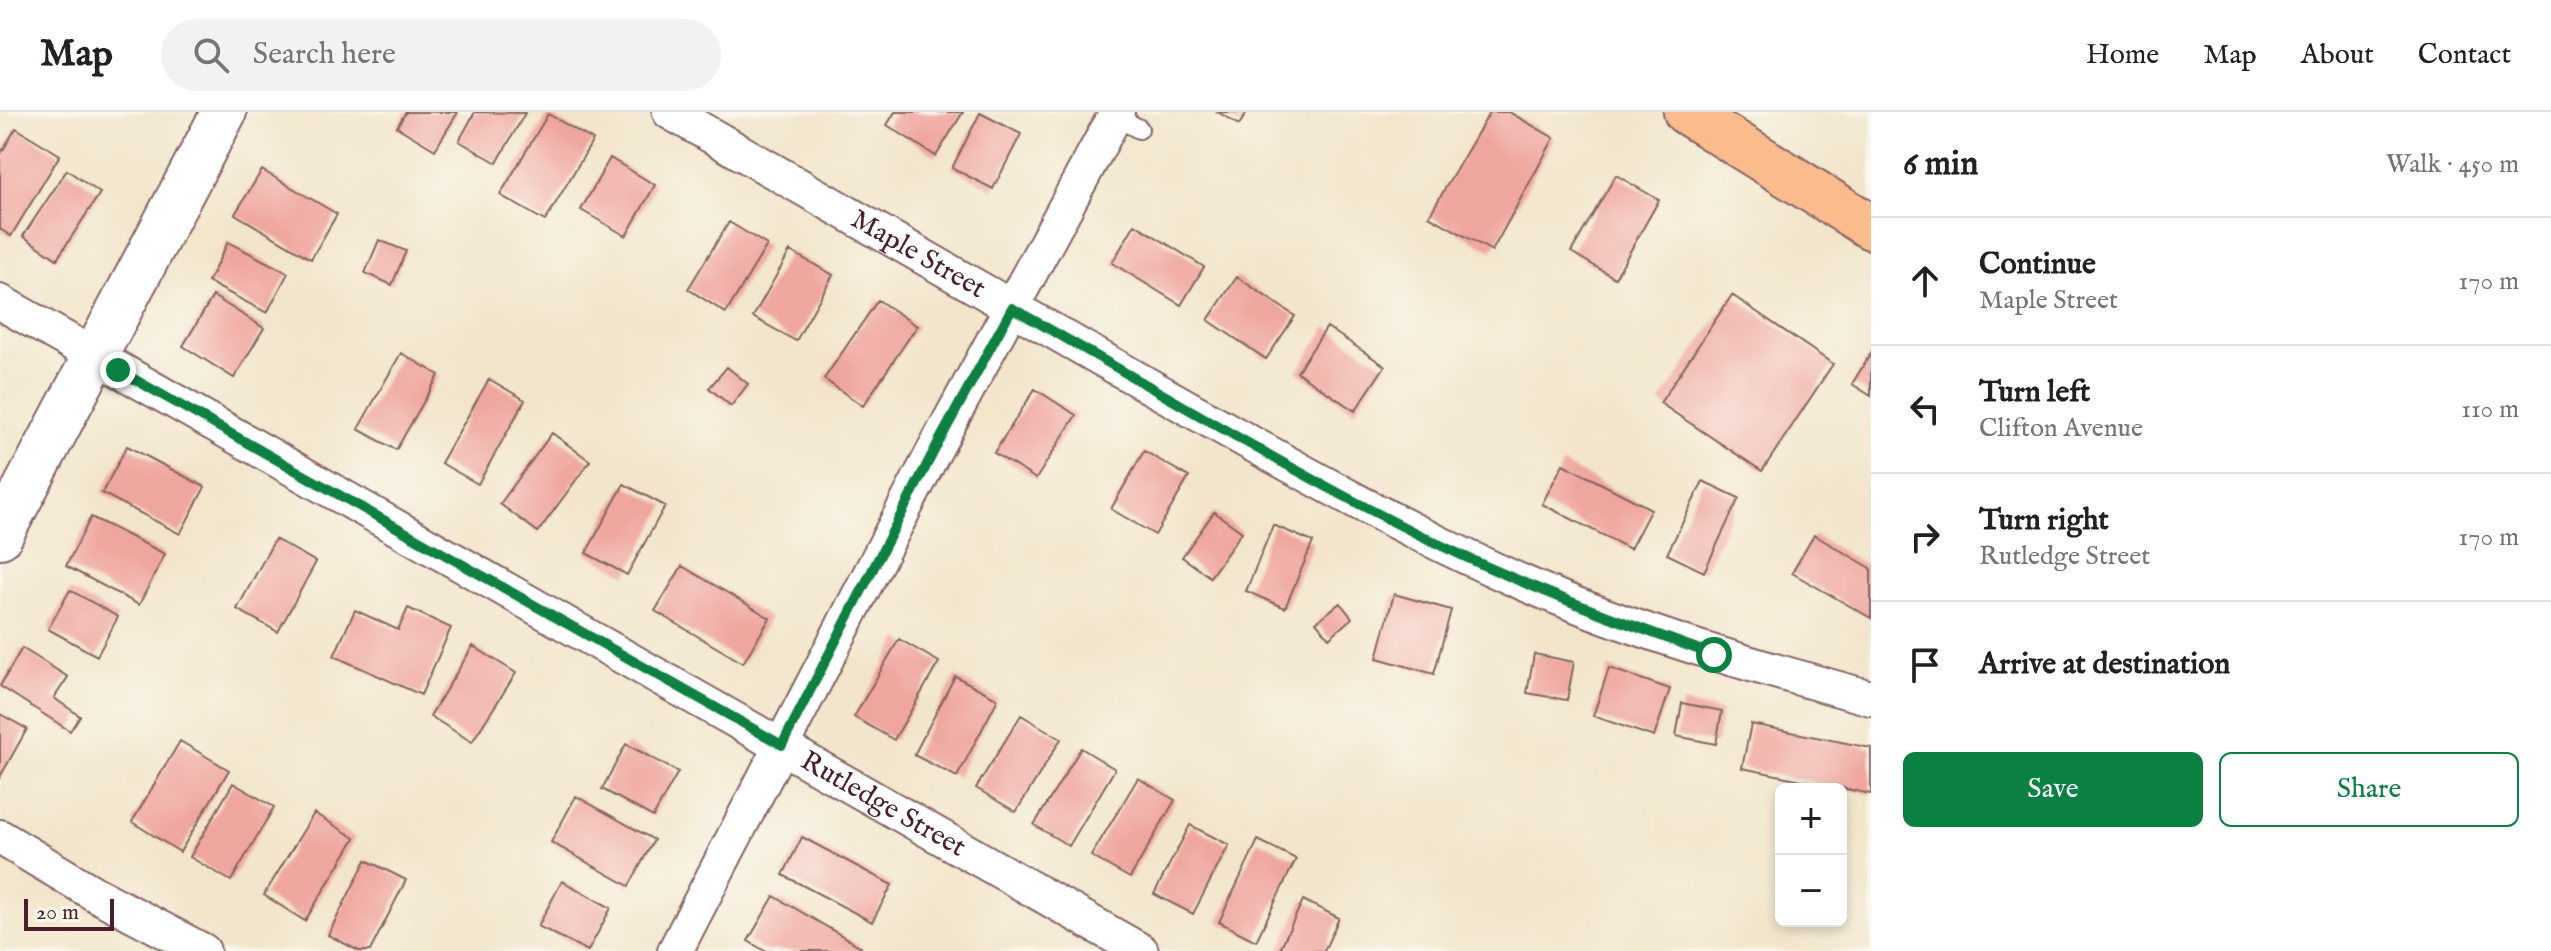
<!DOCTYPE html>
<html lang="en">
<head>
<meta charset="utf-8">
<style>
  body { margin:0; font-family:"IM FELL English",serif; background:#f2f2f2; color:#202124 }
  .controls { position:absolute; right:24px; bottom:24px; display:grid; overflow:hidden; border-radius:12px; box-shadow:0 4px 12px #0003 }
  .controls button { width:72px; height:72px; display:grid; place-items:center; padding:0; border:0; border-bottom:2px solid #e0e0e0; background:#fff; color:#202124; font:40px sans-serif }
  .scale { position:absolute; left:24px; bottom:20px; width:90px; box-sizing:border-box; padding-left:8px; border:4px solid #4a1f2b; border-top:0; font-size:22px; line-height:28px; white-space:nowrap; color:#4a1f2b; -webkit-text-stroke:6px #fbf7ec; paint-order:stroke }
  .stop { position:absolute; width:24px; height:24px; margin:-18px; border:6px solid #0b8043; border-radius:50%; background:#fff }
  .stop.end { background:#0b8043; border-color:#fff; box-shadow:0 2px 8px #0008 }
  .list { margin:0; padding:0; list-style:none }
  h2 { display:flex; justify-content:space-between; align-items:center; height:104px; margin:0; padding:0 32px; font-size:34px }
  h2 small { font-size:26px; font-weight:400; color:#757577 }
  .list li { display:grid; grid-template-columns:52px 1fr auto; gap:24px; align-items:center; box-sizing:border-box; height:128px; padding:0 32px; border-top:2px solid #e0e0e0 }
  .list b { display:block; font-size:30px; white-space:nowrap }
  .list p { margin:0; font-size:26px; white-space:nowrap; color:#757577 }
  .list em { font-size:26px; font-style:normal; color:#757577 }
  .actions { display:flex; gap:16px; padding:24px 32px }
  .actions a { flex:1; padding:18px 0; border:2px solid #0b8043; border-radius:12px; text-align:center; font-size:28px; color:#0b8043 }
  .actions .main { background:#0b8043; color:#fff }
  .icon { flex:none; width:44px; height:44px; fill:none; stroke:currentColor; stroke-width:2; stroke-linecap:round; stroke-linejoin:round }
  .map { position:relative; flex:none; width:1871px; height:839px; overflow:hidden }
  header { display:flex; align-items:center; gap:48px; box-sizing:border-box; height:112px; padding:0 40px; background:#fff; border-bottom:2px solid #e0e0e0 }
  header strong { font-size:38px }
  nav { display:flex; gap:44px; margin-inline-start:auto; font-size:28px }
  .search { width:560px; height:72px; background:#f2f2f2; display:flex; align-items:center; gap:20px; box-sizing:border-box; padding:0 28px; border-radius:44px; color:#757577; font-size:30px }
  main { display:flex }
  aside { flex:1; background:#fff }
  .map>svg:first-child { display:block }
</style>
</head>
<body>
<header>
<strong>Map</strong>
<div class="search"><svg class="icon" aria-label="search" viewBox="0 0 24 24"><circle cx="10" cy="10" r="6"/><path d="M15 15l6 6"/></svg>Search here</div>
<nav><a>Home</a><a>Map</a><a>About</a><a>Contact</a></nav>
</header>
<main>
<div class="map">
<svg width="1871" height="839" viewBox="0 0 1871 839">
  <rect width="100%" height="100%" fill="#fbf7ec"/>
  <filter id="ink" filterUnits="userSpaceOnUse"><feTurbulence type="fractalNoise" baseFrequency=".0125" numOctaves="2"/><feDisplacementMap in="SourceGraphic" scale="16" xChannelSelector="R" yChannelSelector="G"/><feConvolveMatrix kernelMatrix="1 2 1 2 8 2 1 2 1" color-interpolation-filters="sRGB"/></filter>
  <filter id="wash" filterUnits="userSpaceOnUse"><feTurbulence type="fractalNoise" baseFrequency=".006" numOctaves="4" result="noise"/><feDisplacementMap in="SourceGraphic" scale="32" xChannelSelector="R" yChannelSelector="G"/><feGaussianBlur stdDeviation="1.8" result="paint"/><feColorMatrix in="noise" values="0 0 0 0 0 0 0 0 0 0 0 0 0 0 0 0 0 1.4 0 .05"/><feComposite in="paint" operator="in"/></filter>
  <g filter="url(#wash)">
    <rect width="100%" height="100%" fill="#f2e5cb"/>
    <g id="blocks">
      <path fill="#efa69f" d="M 406,0 L 458,0 L 435,38 L 397,15 Z
        M 475,0 L 525,1 L 497,51 L 459,29 Z
        M 895,0 L 963,0 L 936,44 L 887,13 Z
        M 1218,0 L 1247,0 L 1239,13 Z
        M 1490,0 L 1509,0 L 1554,26 L 1492,139 L 1429,104 Z
        M 980,1 L 1021,22 L 993,77 L 952,56 Z
        M 548,2 L 593,28 L 545,109 L 500,83 Z
        M 16,16 L 60,43 L 11,124 L 0,117 L 0,43 Z
        M 610,46 L 655,73 L 626,124 L 581,98 Z
        M 67,58 L 100,81 L 57,147 L 23,124 Z
        M 262,58 L 337,102 L 311,147 L 235,102 Z
        M 1616,63 L 1659,88 L 1615,166 L 1571,140 Z
        M 729,110 L 767,133 L 726,201 L 688,177 Z
        M 1135,112 L 1204,155 L 1181,193 L 1112,151 Z
        M 379,128 L 406,139 L 392,173 L 365,161 Z
        M 228,130 L 288,161 L 267,201 L 208,170 Z
        M 790,139 L 833,163 L 796,229 L 753,205 Z
        M 1237,165 L 1295,204 L 1266,247 L 1208,208 Z
        M 1732,183 L 1833,252 L 1762,359 L 1660,291 Z
        M 213,184 L 264,216 L 234,266 L 183,234 Z
        M 878,188 L 917,214 L 863,294 L 824,267 Z
        M 1327,215 L 1385,254 L 1355,299 L 1297,260 Z
        M 401,241 L 439,263 L 396,338 L 358,317 Z
        M 1871,241 L 1871,284 L 1852,272 Z
        M 727,255 L 748,272 L 731,294 L 709,276 Z
        M 489,267 L 525,288 L 478,372 L 441,351 Z
        M 1035,277 L 1076,303 L 1036,367 L 994,341 Z
        M 552,321 L 590,349 L 538,420 L 500,392 Z
        M 127,334 L 205,375 L 180,422 L 102,381 Z
        M 1144,339 L 1189,365 L 1155,423 L 1111,397 Z
        M 1563,352 L 1651,397 L 1630,437 L 1542,392 Z
        M 1703,369 L 1739,386 L 1704,460 L 1667,442 Z
        M 624,372 L 665,394 L 627,463 L 586,441 Z
        M 1214,400 L 1242,420 L 1210,465 L 1182,445 Z
        M 91,405 L 165,442 L 139,493 L 66,454 Z
        M 1273,413 L 1313,430 L 1285,496 L 1246,479 Z
        M 1814,423 L 1871,456 L 1871,506 L 1792,461 Z
        M 275,427 L 316,450 L 278,520 L 237,497 Z
        M 682,454 L 770,506 L 743,551 L 655,499 Z
        M 70,478 L 118,505 L 97,544 L 48,517 Z
        M 1394,482 L 1451,498 L 1434,562 L 1377,546 Z
        M 1340,491 L 1352,506 L 1329,526 L 1316,510 Z
        M 408,496 L 451,516 L 421,583 L 334,544 L 355,498 L 398,518 Z
        M 899,527 L 939,550 L 894,628 L 854,605 Z
        M 473,534 L 516,561 L 472,630 L 430,604 Z
        M 22,536 L 68,565 L 54,586 L 80,604 L 70,619 L 0,574 Z
        M 1534,542 L 1574,550 L 1567,588 L 1527,581 Z
        M 1609,556 L 1670,577 L 1654,625 L 1593,604 Z
        M 955,564 L 998,587 L 957,665 L 914,643 Z
        M 1682,591 L 1722,599 L 1716,632 L 1676,624 Z
        M 0,602 L 27,617 L 0,665 Z
        M 1021,603 L 1061,627 L 1016,700 L 976,676 Z
        M 1751,612 L 1871,636 L 1871,682 L 1742,656 Z
        M 180,629 L 229,658 L 180,740 L 132,710 Z
        M 626,632 L 678,660 L 653,705 L 602,677 Z
        M 1081,636 L 1115,657 L 1069,734 L 1034,713 Z
        M 1138,666 L 1175,688 L 1130,766 L 1091,744 Z
        M 233,671 L 274,695 L 231,769 L 190,745 Z
        M 576,684 L 654,728 L 629,774 L 551,730 Z
        M 314,701 L 355,726 L 305,809 L 264,783 Z
        M 1190,713 L 1229,733 L 1193,802 L 1154,782 Z
        M 802,725 L 892,773 L 872,810 L 783,763 Z
        M 1258,728 L 1296,747 L 1256,829 L 1219,810 Z
        M 366,748 L 406,768 L 370,839 L 359,839 L 328,823 Z
        M 562,769 L 611,796 L 588,839 L 538,814 Z
        M 774,784 L 861,835 L 859,839 L 765,839 L 748,829 Z
        M 1303,788 L 1339,806 L 1324,839 L 1279,839 Z"/>
    </g>
  </g>
  <g filter="url(#ink)">
    <use href="#blocks" fill-opacity="0" stroke="#856463" stroke-width="2"/>
    <g fill="none" stroke-linecap="round" stroke-linejoin="round">
      <g stroke="#856463" stroke-width="22">
        <path id="service" d="M 1115,4 L 1139,17"/>
      </g>
      <g stroke="#856463" stroke-width="38">
        <g id="minor">
          <path id="s1" d="M 670,0 C 828,91 986,181 1144,271 C 1270,342 1394,414 1526,472 C 1638,521 1754,554 1871,586"/>
          <path id="s2" d="M 0,190 L 1141,839"/>
          <path d="M 0,725 L 95,782 L 203,839"/>
          <path d="M 675,839 L 936,335 L 1117,0"/>
        </g>
      </g>
      <g stroke="#856463" stroke-width="48">
        <path id="tertiary" d="M 0,424 L 224,0"/>
      </g>
      <g stroke="#856463" stroke-width="48">
        <path id="primary" d="M 1686,0 L 1871,115"/>
      </g>
      <use href="#service" stroke="#fff" stroke-width="18"/>
      <use href="#minor" stroke="#fff" stroke-width="34"/>
      <use href="#tertiary" stroke="#fff" stroke-width="44"/>
      <use href="#primary" stroke="#fbbb8d" stroke-width="44"/>
    </g>
  </g>
  <g fill="none" stroke-linecap="round" stroke-linejoin="round" filter="url(#ink)">
    <path stroke="#0b8043" stroke-width="10" d="M 118,258 L 782,633 L 936,335 L 1012,196 C 1153,275 1292,361 1438,432 C 1527,475 1621,510 1714,543"/>
  </g>
  <g text-anchor="middle" dominant-baseline="central" stroke-width="6" stroke-linejoin="round" paint-order="stroke">
    <g font-size="28" fill="#4a1f2b" stroke="#fbf7ec">
      <text stroke="none"><textPath href="#s1" startOffset="286">Maple Street</textPath></text>
      <text stroke="none"><textPath href="#s2" startOffset="1016">Rutledge Street</textPath></text>
    </g>
  </g>
</svg>
<div class="controls">
<button>+</button>
<button>−</button>
</div>
<div class="scale">20 m</div>
<div class="stop" style="left:1714px;top:543px"></div>
<div class="stop end" style="left:118px;top:258px"></div>
</div>
<aside>
<h2>6 min<small>Walk · 450 m</small></h2>
<ul class="list">
<li><svg class="icon" aria-label="ahead" viewBox="0 0 24 24"><path d="M12 20V5M6 11l6-6 6 6"/></svg><div><b>Continue</b><p>Maple Street</p></div><em>170 m</em></li>
<li><svg class="icon" aria-label="left" viewBox="0 0 24 24"><path d="M17 20v-9H6M10 6l-5 5 5 5"/></svg><div><b>Turn left</b><p>Clifton Avenue</p></div><em>110 m</em></li>
<li><svg class="icon" aria-label="right" viewBox="0 0 24 24"><path d="M7 20v-9h11M14 6l5 5-5 5"/></svg><div><b>Turn right</b><p>Rutledge Street</p></div><em>170 m</em></li>
<li><svg class="icon" aria-label="arrive" viewBox="0 0 24 24"><path d="M6 21V4h12l-3 4 3 4H6"/></svg><div><b>Arrive at destination</b></div></li>
</ul>
<div class="actions"><a class="main">Save</a><a>Share</a></div>
</aside>
</main>
</body>
</html>
